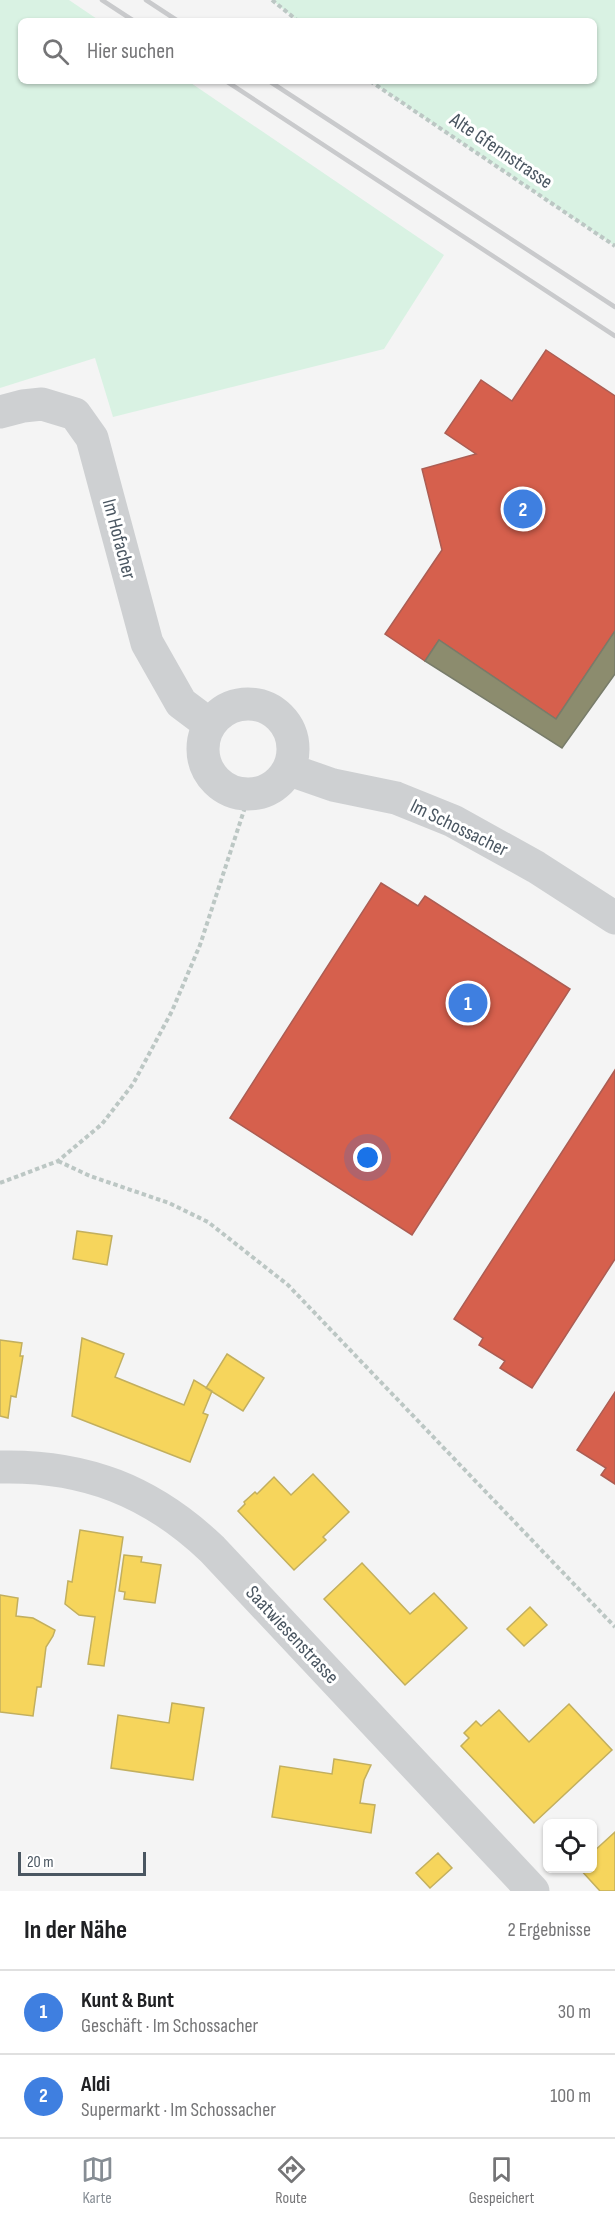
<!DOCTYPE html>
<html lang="de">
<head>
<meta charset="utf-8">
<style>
  body { margin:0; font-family:"Sofia Sans Condensed",sans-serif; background:#f2f2f2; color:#202124 }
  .controls { position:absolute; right:18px; bottom:18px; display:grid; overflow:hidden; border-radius:9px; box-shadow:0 2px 4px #0004 }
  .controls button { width:54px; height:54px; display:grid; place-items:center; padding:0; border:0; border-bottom:2px solid #e0e0e0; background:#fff; color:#202124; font:30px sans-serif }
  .scale { position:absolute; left:18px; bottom:15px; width:128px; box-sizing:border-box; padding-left:6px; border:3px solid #4a5661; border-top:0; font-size:16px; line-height:21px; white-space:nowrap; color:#4a5661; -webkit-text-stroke:4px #fff; paint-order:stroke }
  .you { position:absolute; left:368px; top:1158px; width:21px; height:21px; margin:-15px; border:4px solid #fff; border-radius:50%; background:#1a73e8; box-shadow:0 0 0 9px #1a73e833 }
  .badge { display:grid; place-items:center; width:39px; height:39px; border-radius:50%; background:#868d94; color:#fff; font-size:20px; font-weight:700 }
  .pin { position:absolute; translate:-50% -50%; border:3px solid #fff; box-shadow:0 2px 6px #0006 }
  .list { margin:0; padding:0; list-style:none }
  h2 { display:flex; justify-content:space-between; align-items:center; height:78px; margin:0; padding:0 24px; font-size:26px }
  h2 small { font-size:20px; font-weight:400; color:#757577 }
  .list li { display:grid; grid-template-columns:39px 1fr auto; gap:18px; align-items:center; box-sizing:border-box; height:84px; padding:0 24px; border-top:2px solid #e0e0e0 }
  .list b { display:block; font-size:22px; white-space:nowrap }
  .list p { margin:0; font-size:20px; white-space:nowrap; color:#757577 }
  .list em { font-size:20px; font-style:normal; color:#757577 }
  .icon { flex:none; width:33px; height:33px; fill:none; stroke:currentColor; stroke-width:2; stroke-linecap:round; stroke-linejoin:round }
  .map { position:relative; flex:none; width:615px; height:1891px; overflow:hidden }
  .search { position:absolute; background:#fff; box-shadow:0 2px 4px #0004; left:18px; right:18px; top:18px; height:66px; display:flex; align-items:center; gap:15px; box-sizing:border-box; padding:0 21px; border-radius:9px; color:#757577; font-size:22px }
  .sheet { height:246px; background:#fff }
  nav { display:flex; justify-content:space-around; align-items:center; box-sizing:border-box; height:84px; border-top:2px solid #e0e0e0; background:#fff; font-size:16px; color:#757577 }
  nav a { display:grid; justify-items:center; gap:3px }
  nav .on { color:#868d94 }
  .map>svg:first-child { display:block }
</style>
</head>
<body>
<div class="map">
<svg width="615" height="1891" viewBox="0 0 615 1891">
  <rect width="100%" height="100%" fill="#f4f4f4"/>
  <path fill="#d9f2e3" d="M 0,0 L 69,0 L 100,21 L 21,21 L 21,81 L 188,81 L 444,255 L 384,349 L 113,417 L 95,358 L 0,388 Z
    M 272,0 L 615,0 L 615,246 L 370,81 L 594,81 L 594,21 L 298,21 Z"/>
  <path fill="#f6d55c" stroke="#c2af5e" stroke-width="1.5" d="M 77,1231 L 112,1236 L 107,1265 L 73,1259 Z
    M 82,1338 L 124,1354 L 115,1377 L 184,1405 L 194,1380 L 212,1391 L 203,1413 L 208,1415 L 190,1462 L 72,1416 Z
    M 0,1340 L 22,1343 L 20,1356 L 23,1356 L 16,1397 L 11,1396 L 8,1418 L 0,1416 Z
    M 227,1354 L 264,1378 L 243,1411 L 206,1388 Z
    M 313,1474 L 349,1512 L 323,1537 L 326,1540 L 294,1570 L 238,1511 L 245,1504 L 244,1502 L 255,1492 L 257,1494 L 274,1477 L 291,1495 Z
    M 80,1530 L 123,1537 L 104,1666 L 88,1664 L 95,1617 L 79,1615 L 65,1604 L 68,1581 L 72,1582 Z
    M 124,1555 L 142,1557 L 141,1562 L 161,1565 L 155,1603 L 124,1599 L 125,1592 L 119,1591 Z
    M 362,1563 L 410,1614 L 434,1593 L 467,1628 L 405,1685 L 324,1599 Z
    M 0,1595 L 18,1598 L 16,1616 L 33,1618 L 55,1630 L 53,1636 L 46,1647 L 41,1687 L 37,1687 L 33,1716 L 0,1712 Z
    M 530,1607 L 547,1625 L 524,1646 L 507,1629 Z
    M 172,1703 L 204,1708 L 193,1780 L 111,1768 L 118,1715 L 169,1723 Z
    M 569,1704 L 612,1750 L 534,1823 L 461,1746 L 469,1738 L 464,1733 L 476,1721 L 481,1726 L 499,1710 L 529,1742 Z
    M 334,1759 L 371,1765 L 364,1780 L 360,1803 L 375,1805 L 371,1833 L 272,1817 L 280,1766 L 332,1774 Z
    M 615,1832 L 615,1891 L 600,1891 L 579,1868 L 592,1868 L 592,1853 Z
    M 438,1853 L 452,1868 L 430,1888 L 416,1873 Z"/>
  <path fill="#d6604d" stroke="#ac5d53" stroke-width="1.5" d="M 546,350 L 615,396 L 615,631 L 556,719 L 439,640 L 425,661 L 385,634 L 442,550 L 422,469 L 476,454 L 445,433 L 481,380 L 512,401 Z
    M 381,883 L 418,906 L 425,896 L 570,989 L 412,1235 L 230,1118 Z
    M 615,1070 L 615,1259 L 532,1388 L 500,1368 L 505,1361 L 479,1345 L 483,1338 L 454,1319 Z
    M 615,1392 L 615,1484 L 601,1475 L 606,1468 L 577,1450 Z"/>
  <path fill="#8c8c6e" stroke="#787c6a" stroke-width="1.5" d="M 615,631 L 615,674 L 562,748 L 425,661 L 439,640 L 556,719 Z"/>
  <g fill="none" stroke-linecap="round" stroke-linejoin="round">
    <path stroke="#bcc7c4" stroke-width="4" stroke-dasharray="4.5 3" stroke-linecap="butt" d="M 272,0 L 298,21
      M 370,81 L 615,246
      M 58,1161 L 90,1176 L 169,1203 L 208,1222 L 288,1285 L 615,1627
      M 0,1183 L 58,1161 L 102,1124 L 133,1084 L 172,1011 L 200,945 L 249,795"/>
    <path stroke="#ced0d2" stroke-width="33" d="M 0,412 L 23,406 L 42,404 L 75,414 L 92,438 L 147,643 L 181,703 L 209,724
      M203 749a45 45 0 1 1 90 0a45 45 0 1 1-90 0Z
      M 290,770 L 333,785 L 396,798 L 453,821 L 536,867 L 615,918
      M 0,1467 C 85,1465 151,1491 212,1549 L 533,1891"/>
    <path stroke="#c9cacc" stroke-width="4.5" d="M 102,0 L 134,21
      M 146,0 L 178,21
      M 226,81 L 615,336
      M 269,81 L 615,307"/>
  </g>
  <g text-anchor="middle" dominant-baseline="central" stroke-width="6" stroke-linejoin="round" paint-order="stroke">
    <g font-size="20" fill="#4a5661" stroke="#fff">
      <text transform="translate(501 151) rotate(34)">Alte Gfennstrasse</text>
      <text transform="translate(119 539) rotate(75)">Im Hofacher</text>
      <text transform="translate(459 828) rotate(26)">Im Schossacher</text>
      <text transform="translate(292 1635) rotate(47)">Saatwiesenstrasse</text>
    </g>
  </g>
</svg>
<div class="controls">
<button><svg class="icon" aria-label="locate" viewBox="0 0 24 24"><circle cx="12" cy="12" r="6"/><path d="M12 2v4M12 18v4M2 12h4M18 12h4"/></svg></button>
</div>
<div class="scale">20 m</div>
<div class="you"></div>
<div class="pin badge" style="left:468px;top:1003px;background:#3f7fe0">1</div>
<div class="pin badge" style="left:523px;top:509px;background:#3f7fe0">2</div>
<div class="search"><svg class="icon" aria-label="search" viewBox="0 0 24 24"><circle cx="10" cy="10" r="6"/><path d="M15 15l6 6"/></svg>Hier suchen</div>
</div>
<section class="sheet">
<h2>In der Nähe<small>2 Ergebnisse</small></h2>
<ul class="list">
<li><span class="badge" style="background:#3f7fe0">1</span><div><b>Kunt &amp; Bunt</b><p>Geschäft · Im Schossacher</p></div><em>30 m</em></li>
<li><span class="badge" style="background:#3f7fe0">2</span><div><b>Aldi</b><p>Supermarkt · Im Schossacher</p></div><em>100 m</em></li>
</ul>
</section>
<nav>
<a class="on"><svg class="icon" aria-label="map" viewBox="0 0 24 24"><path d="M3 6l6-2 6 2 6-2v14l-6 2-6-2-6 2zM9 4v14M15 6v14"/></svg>Karte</a>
<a><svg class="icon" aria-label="directions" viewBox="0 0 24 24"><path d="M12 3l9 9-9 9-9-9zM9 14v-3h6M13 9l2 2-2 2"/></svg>Route</a>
<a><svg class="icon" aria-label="saved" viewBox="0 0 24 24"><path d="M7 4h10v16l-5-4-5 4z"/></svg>Gespeichert</a>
</nav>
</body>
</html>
